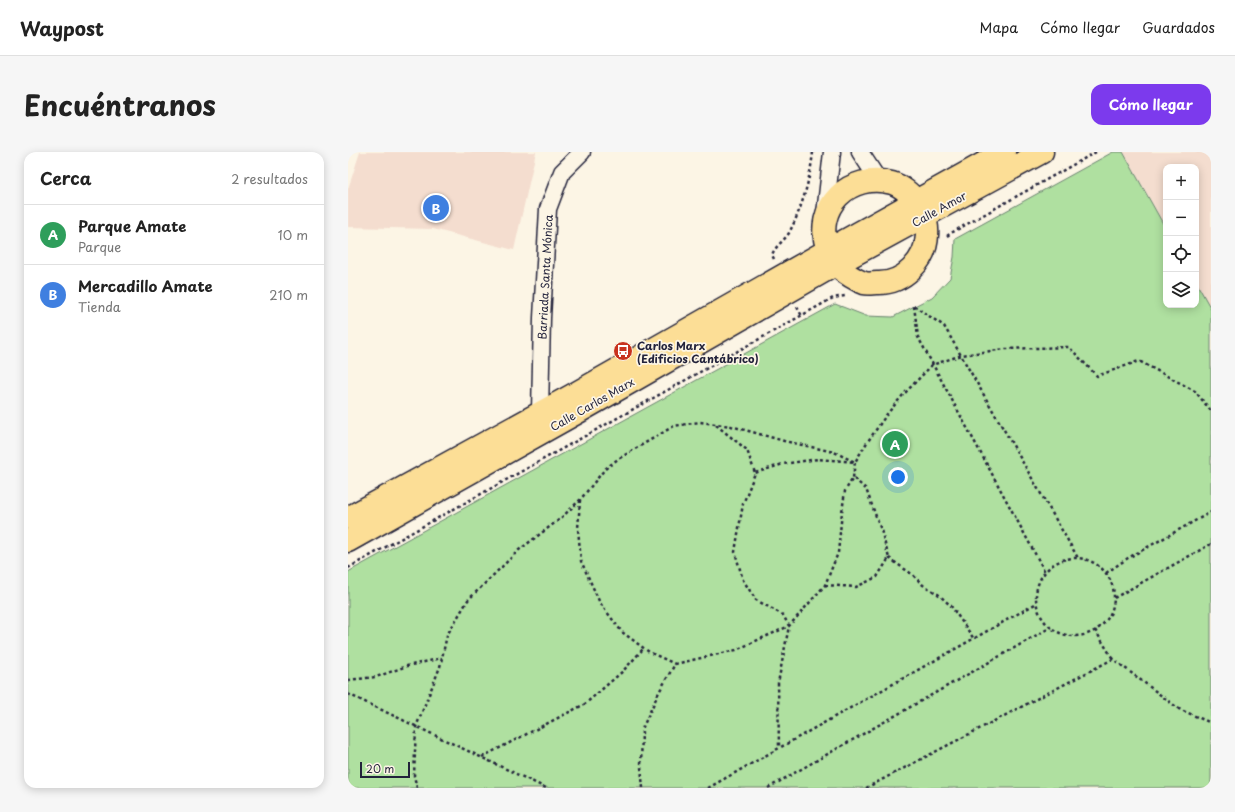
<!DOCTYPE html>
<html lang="es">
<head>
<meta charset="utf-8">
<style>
  body { margin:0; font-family:"Playpen Sans",sans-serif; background:#f6f6f6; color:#222 }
  .controls { position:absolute; right:12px; top:12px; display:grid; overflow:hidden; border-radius:8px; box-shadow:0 2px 10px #0003 }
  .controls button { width:36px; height:36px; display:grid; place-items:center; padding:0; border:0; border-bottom:1px solid #e0e0e0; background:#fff; color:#222; font:20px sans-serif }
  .scale { position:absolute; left:12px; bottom:10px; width:50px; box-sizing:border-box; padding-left:4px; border:2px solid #22223b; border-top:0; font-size:11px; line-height:14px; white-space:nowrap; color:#22223b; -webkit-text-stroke:3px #fcf5e5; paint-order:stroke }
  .you { position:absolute; left:550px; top:325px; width:14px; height:14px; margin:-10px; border:3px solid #fff; border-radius:50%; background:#1a73e8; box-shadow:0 0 0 6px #1a73e833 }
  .badge { display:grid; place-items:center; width:26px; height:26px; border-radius:50%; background:#7c3aed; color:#fff; font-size:13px; font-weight:700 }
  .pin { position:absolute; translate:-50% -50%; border:2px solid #fff; box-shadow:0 1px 4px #0006 }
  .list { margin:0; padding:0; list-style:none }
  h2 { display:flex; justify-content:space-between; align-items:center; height:52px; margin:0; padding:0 16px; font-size:17px }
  h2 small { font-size:13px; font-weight:400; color:#767676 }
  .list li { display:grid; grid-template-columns:26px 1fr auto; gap:12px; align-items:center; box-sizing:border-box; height:60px; padding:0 16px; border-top:1px solid #e0e0e0 }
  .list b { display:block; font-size:15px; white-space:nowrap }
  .list p { margin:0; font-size:13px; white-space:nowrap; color:#767676 }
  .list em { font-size:13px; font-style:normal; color:#767676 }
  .icon { flex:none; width:22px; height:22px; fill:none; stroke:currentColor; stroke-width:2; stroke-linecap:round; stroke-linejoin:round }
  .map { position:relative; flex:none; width:863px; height:636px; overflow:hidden; border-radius:12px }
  header { display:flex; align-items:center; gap:24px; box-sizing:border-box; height:56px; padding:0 20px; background:#fff; border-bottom:1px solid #e0e0e0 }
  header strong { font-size:19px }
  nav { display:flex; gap:22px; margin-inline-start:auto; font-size:14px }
  .intro { display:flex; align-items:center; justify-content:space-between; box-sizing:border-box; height:96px; padding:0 24px }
  h1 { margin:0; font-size:28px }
  .button { padding:10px 18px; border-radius:12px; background:#7c3aed; color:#fff; font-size:14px; font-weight:700 }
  main { display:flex; gap:24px; padding:0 24px }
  aside { flex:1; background:#fff; border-radius:12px; box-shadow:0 2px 10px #0003 }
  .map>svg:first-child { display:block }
</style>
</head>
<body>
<header>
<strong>Waypost</strong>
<nav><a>Mapa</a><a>Cómo llegar</a><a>Guardados</a></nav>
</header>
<div class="intro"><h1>Encuéntranos</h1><a class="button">Cómo llegar</a></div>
<main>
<aside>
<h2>Cerca<small>2 resultados</small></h2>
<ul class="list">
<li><span class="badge" style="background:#2e9e5b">A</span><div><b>Parque Amate</b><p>Parque</p></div><em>10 m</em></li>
<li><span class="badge" style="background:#3f7fe0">B</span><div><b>Mercadillo Amate</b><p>Tienda</p></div><em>210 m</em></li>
</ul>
</aside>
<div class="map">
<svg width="863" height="636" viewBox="0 0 863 636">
  <rect width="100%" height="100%" fill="#fcf5e5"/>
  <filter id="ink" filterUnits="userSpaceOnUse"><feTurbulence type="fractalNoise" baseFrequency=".025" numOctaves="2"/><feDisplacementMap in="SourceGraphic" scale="8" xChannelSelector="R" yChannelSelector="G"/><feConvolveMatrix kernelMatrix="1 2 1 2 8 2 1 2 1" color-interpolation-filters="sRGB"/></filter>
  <g filter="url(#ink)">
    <path fill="#f4ddcf" d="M 12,0 L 188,0 L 166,98 L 85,77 L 0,75 L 0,37 Z
      M 775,0 L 863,0 L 863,157 L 848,130 L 848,15 L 818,15 L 818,76 Z"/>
    <path fill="#afe0a0" stroke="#68816e" d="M 765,0 L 775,0 L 818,77 L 818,153 L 848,153 L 848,130 L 863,157 L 863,636 L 0,636 L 0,420 L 487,152 L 518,164 L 545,165 L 584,145 L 602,126 L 606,105 L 607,87 Z"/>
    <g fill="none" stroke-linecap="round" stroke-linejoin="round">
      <g stroke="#22223b" stroke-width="19">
        <path id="street" d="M 512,0 L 531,29
          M 477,62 L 484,0
          M 192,260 L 194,166 L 200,57 L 214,20 L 234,0"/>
      </g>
      <g stroke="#22223b" stroke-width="25">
        <path id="primary" d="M 480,98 C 464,56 502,19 544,31 C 554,34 562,42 569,49
          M 487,113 C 497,121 505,127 516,131 C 520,132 525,131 529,131 C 555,132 578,109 579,83 C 580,77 578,70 577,64
          M 0,366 L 223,244 L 480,98 L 656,0
          M 0,389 L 232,259 L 487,113 L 694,0"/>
      </g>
      <path stroke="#22223b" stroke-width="2.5" stroke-dasharray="3 3" stroke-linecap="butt" d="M 599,84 L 603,81 L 748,0
        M 426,107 L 424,103 C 427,94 436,89 441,81 C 454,56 462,28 465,0
        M 566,154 L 596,174 L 730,406
        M 566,154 L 570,185 L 697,420
        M 449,155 L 454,164
        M 368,273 L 399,298 L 407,321 L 395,352 L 387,400 L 395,428 L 408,448 L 435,463 L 441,474 L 430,531 L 431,596
        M 232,348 L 230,377 L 233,409 L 252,451 L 274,480 L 301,500 L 327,512
        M 541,406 L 565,423 L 575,433 L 590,442 L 603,454 L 626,487
        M688 445a39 39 0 1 1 78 0a39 39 0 1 1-78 0Z
        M 0,416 L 485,146 L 497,144
        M 758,421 L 780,406 L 863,360
        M 477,433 L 508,435 L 529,425 L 541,406 L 533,378 L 518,337 L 505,326
        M 766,446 L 863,392
        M 747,478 L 765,507
        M 0,528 L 28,525 L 59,514 L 94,506
        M 0,542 L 198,636
        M 134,605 L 237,552 L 275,519 L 296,496
        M 69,636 L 66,624 L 68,575 L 92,515 L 99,483 L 120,448 L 171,398 L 212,367 L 232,348 L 257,317 L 270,307 L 326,274 L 352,270 L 383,274 L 436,289 L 486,300 L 507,310 L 518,292 L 539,262 L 555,243 L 584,213 L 614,203 L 657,197 L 721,195 L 749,224 L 791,209 L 847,239 L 863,259
        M 295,636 L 293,615 L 294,577 L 311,540 L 327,512 L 388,498 L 441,474 L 477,433 L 490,401 L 494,360 L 497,339 L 505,326 L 507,310 L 470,307 L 435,312 L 407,321
        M 360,636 L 689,451
        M 420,636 L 703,475
        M 518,636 L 765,507 L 831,557 L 863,571"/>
      <use href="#street" stroke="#fcf5e5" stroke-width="16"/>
      <use href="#primary" stroke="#fcde96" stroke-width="22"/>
    </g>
  </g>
  <defs>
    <g id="bus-disc" transform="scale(1)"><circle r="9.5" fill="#c8321e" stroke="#fcf5e5"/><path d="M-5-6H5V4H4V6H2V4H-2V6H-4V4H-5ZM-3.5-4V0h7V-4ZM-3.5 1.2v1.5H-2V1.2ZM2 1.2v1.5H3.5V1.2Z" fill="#fff"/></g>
  </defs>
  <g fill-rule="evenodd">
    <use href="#bus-disc" x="275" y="199"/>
  </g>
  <g text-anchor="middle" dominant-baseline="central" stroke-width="3.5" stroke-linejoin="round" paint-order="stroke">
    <g font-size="11" fill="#22223b" stroke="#fcf5e5">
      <text transform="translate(591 57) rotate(-29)">Calle Amor</text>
      <text transform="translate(197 125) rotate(-87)">Barriada Santa Mónica</text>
      <text transform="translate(244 252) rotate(-30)">Calle Carlos Marx</text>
    </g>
    <g font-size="11" font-weight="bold" fill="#22223b" stroke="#fcf5e5" text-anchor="start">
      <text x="289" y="193">Carlos Marx<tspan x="289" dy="13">(Edificios Cantábrico)</tspan></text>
    </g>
  </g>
</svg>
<div class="controls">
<button>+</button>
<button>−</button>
<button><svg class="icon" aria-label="locate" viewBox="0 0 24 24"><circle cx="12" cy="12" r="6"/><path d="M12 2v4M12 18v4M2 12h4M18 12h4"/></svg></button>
<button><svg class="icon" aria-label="layers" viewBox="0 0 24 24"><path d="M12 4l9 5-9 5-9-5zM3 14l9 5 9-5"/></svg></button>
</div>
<div class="scale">20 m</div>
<div class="you"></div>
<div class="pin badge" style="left:547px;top:292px;background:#2e9e5b">A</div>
<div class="pin badge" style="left:88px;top:56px;background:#3f7fe0">B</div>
</div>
</main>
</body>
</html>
